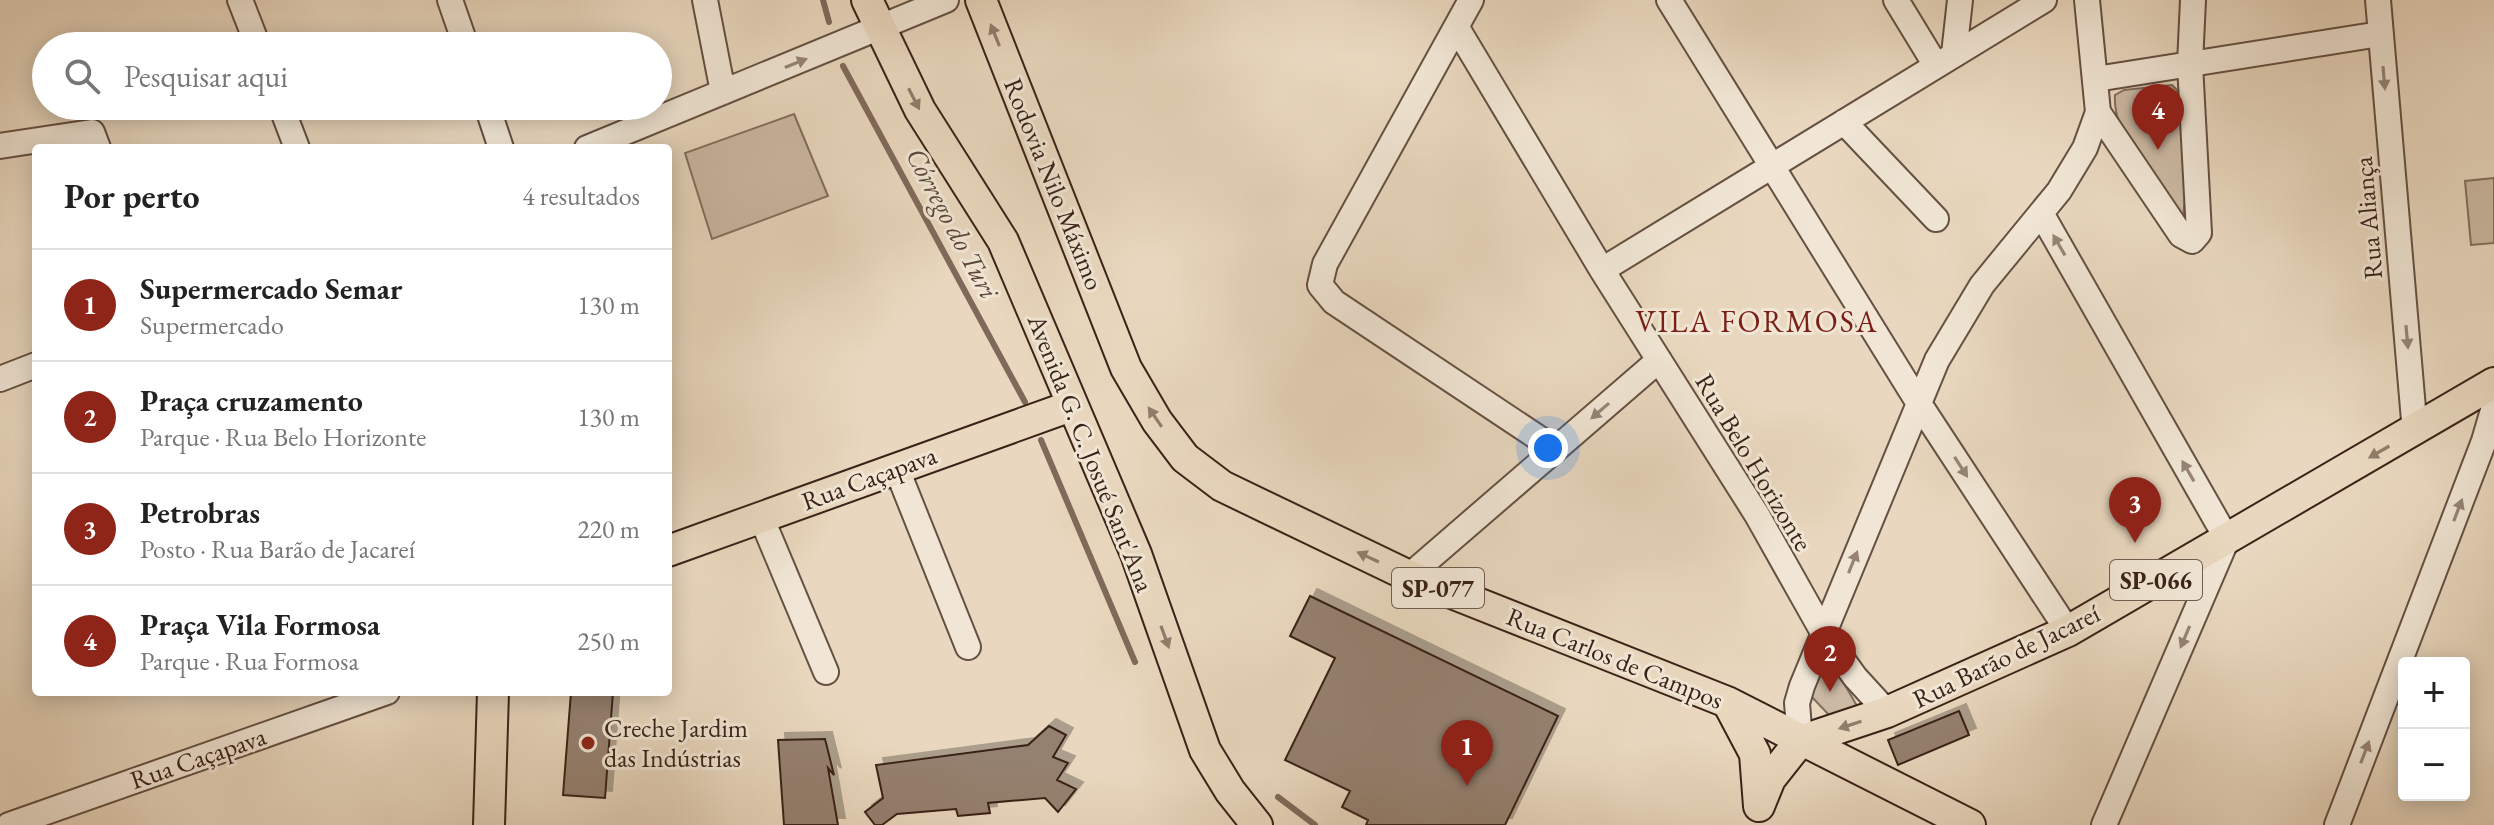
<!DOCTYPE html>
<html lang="pt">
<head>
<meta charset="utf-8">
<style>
  body { margin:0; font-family:"EB Garamond",serif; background:#f2f2f2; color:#222 }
  .controls { position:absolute; right:24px; bottom:24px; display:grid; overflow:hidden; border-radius:8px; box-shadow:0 4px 20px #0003 }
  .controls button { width:72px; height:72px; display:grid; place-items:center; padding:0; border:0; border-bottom:2px solid #e0e0e0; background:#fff; color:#222; font:40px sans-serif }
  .you { position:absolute; left:1548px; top:448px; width:28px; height:28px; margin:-20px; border:6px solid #fff; border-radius:50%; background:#1a73e8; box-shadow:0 0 0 12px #1a73e833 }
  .badge { display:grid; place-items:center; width:52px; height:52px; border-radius:50%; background:#8f2418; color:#fff; font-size:26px; font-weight:700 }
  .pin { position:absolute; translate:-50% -66px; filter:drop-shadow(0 2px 4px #0008) }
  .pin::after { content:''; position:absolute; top:42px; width:28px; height:24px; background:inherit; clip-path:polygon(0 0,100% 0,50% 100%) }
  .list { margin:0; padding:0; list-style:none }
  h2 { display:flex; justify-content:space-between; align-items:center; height:104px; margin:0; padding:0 32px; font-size:34px }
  h2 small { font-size:26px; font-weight:400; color:#767676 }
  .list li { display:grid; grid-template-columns:52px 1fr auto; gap:24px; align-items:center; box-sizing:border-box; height:112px; padding:0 32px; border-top:2px solid #e0e0e0 }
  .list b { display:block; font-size:30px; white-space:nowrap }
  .list p { margin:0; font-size:26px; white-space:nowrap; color:#767676 }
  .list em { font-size:26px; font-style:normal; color:#767676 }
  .icon { flex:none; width:44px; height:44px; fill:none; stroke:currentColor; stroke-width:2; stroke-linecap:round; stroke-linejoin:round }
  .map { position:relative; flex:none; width:2494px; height:825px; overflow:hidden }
  .search { position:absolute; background:#fff; box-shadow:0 4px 20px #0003; left:32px; top:32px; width:640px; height:88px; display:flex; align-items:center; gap:20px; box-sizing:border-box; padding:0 28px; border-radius:44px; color:#767676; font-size:30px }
  .panel { position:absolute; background:#fff; box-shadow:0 4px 20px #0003; left:32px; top:144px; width:640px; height:552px; border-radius:8px }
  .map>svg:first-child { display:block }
</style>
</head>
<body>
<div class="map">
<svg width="2494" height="825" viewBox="0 0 2494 825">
  <defs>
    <filter id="shadow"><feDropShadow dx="7" dy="-7" stdDeviation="0" flood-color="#0004"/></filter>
  </defs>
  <rect width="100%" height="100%" fill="#e9d8bf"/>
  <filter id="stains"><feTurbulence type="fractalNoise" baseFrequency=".0025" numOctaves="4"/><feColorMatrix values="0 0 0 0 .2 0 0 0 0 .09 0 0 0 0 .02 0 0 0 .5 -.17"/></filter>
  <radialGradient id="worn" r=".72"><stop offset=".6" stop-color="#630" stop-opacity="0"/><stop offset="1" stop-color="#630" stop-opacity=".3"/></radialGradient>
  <path fill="#cbb9a3" stroke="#826e5e" stroke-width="2" d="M 2172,85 L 2177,90 L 2187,178 L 2183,217 C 2156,191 2112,134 2115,95 L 2124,90 Z
    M 794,114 L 828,196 L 712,239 L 685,153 Z
    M 2494,178 L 2494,243 L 2471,245 L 2465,181 Z
    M 1824,665 L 1834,666 L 1857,706 L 1830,716 L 1810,695 Z"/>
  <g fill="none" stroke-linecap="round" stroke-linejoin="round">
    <path stroke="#7f6a5a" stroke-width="6" d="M 823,0 L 829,22
      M 843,66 L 1025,402
      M 1041,440 L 1135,662
      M 1278,797 L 1315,825"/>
  </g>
  <path fill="#95816f" stroke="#392218" stroke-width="2" filter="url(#shadow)" d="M 1310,596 L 1558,716 L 1505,825 L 1366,825 L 1368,820 L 1342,807 L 1350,791 L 1285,760 L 1335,658 L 1290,636 Z
    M 571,692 L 613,692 L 605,798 L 563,795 Z
    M 1959,711 L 1969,735 L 1898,765 L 1888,740 Z
    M 1049,726 L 1066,735 L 1053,757 L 1068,763 L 1057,780 L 1076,789 L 1058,812 L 1045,798 L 988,803 L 990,813 L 958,816 L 956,809 L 897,814 L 882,825 L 875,825 L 865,812 L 883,798 L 876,765 L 1028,745 Z
    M 825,739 L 834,775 L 828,768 L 838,825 L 784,825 L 778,740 Z"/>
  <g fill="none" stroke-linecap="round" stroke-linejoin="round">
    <g stroke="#655042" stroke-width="28">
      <path id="minor" d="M 240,0 L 258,46
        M 450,0 L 466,46
        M 705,0 L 723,92
        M 1471,0 L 1325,264 L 1320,285 L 1334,302 L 1555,449
        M 1669,0 L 1918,402 L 2068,631
        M 1896,0 L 1935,64
        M 2378,0 L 2415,432
        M 1457,28 L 1602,270 L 1757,515 L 1824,634 L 1855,677 L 1887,712
        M 1954,54 L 1960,0
        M 2096,79 L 2380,34
        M 281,106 L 297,148
        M 487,106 L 501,148
        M 2098,112 L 2181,235 L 2192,241 L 2199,233 L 2190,64 L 2193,0
        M 1844,122 L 1936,219
        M 0,146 L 92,132 L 98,148
        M 587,148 L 946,0
        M 2041,213 L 2227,539 L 2104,825
        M 1602,270 L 2044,0
        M 0,379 L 36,365
        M 896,467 L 968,647
        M 761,517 L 826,672
        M 1409,576 L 1659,360
        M 1800,741 L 1797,703 L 1802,686 L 1937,360 L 1982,285 L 2059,191 L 2085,148 L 2098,112 L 2087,0
        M 9,825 L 387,692
        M 2337,825 L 2484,441 L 2494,407"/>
    </g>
    <g stroke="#392218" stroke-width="34">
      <path id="major" d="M 867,0 L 920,110 L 1003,241 L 1136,554 L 1205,750 L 1230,791 L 1257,825
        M 981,0 L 1126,368 L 1157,421 L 1185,458 L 1222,486 L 1409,576 L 1727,702 L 1970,825
        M 668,551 L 1071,406
        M 1728,703 L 1755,754 L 1759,806
        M 1800,741 L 1887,712 L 2068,631 L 2494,383
        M 1759,806 L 1770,779 L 1800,741
        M 489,825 L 493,692"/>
    </g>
    <use href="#minor" stroke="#f1e6d5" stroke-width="24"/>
    <use href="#major" stroke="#e9d8bf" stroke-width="30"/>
  </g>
  <defs><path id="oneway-solid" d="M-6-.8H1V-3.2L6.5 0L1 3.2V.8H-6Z" transform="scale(2)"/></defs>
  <g fill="#917d6c">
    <use href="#oneway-solid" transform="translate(995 35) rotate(-112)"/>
    <use href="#oneway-solid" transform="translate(914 99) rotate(63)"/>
    <use href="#oneway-solid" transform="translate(1155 417) rotate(-124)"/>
    <use href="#oneway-solid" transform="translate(2379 452) rotate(150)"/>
    <use href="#oneway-solid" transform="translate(1368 557) rotate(-155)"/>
    <use href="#oneway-solid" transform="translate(1165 637) rotate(70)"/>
    <use href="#oneway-solid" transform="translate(1850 725) rotate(162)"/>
  </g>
  <g fill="#958476">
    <use href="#oneway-solid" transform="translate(796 63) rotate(-22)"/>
    <use href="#oneway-solid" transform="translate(2384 78) rotate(85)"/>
    <use href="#oneway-solid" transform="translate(2059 245) rotate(-120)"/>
    <use href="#oneway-solid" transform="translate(2407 337) rotate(85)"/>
    <use href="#oneway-solid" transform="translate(1600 411) rotate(139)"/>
    <use href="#oneway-solid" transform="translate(1961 467) rotate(57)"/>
    <use href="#oneway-solid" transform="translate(2188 471) rotate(-120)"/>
    <use href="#oneway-solid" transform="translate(2458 510) rotate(-69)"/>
    <use href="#oneway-solid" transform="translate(1853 562) rotate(-68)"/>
    <use href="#oneway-solid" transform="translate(2185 637) rotate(113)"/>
    <use href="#oneway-solid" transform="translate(2365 752) rotate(-69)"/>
  </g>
  <circle fill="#8f2418" stroke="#f1e6d5" stroke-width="3" cx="588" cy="743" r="8"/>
  <g text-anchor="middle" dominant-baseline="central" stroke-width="6" stroke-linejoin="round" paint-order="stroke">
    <g fill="#f1e6d5" stroke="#705d51" stroke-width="2">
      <rect x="2110" y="560" width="92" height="40" rx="6"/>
      <rect x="1392" y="568" width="92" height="40" rx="6"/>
    </g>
    <g font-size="24" font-weight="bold" fill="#392218">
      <text x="2156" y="580">SP-066</text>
      <text x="1438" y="588">SP-077</text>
    </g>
    <g font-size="26" fill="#392218" stroke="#f1e6d5">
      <text transform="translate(1054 184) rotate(68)">Rodovia Nilo Máximo</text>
      <text transform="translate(2368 218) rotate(-95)">Rua Aliança</text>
      <text transform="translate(1091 453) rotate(68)">Avenida G. C. Josué Sant'Ana</text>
      <text transform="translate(1754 462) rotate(59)">Rua Belo Horizonte</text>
      <text transform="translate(869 478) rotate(-20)">Rua Caçapava</text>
      <text transform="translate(2006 656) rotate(-26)">Rua Barão de Jacareí</text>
      <text transform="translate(1615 658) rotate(22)">Rua Carlos de Campos</text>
      <text transform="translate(198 758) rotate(-19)">Rua Caçapava</text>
    </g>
    <g font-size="26" fill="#392218" stroke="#f1e6d5" text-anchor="start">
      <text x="604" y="728">Creche Jardim<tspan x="604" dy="30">das Indústrias</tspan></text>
    </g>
    <g font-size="28" font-style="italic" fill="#5c4639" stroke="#f1e6d5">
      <text transform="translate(953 223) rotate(62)">Córrego do Turi</text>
    </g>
    <g font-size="30" letter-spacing="2" fill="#7a1f14" stroke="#f1e6d5">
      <text x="1757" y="321">VILA FORMOSA</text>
    </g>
  </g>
  <rect width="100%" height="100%" filter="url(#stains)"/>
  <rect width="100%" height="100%" fill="url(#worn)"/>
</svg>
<div class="controls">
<button>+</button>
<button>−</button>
</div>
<div class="you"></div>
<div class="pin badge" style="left:1467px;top:786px">1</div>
<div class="pin badge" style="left:1830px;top:692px">2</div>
<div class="pin badge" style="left:2135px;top:543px">3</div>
<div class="pin badge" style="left:2158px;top:150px">4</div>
<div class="search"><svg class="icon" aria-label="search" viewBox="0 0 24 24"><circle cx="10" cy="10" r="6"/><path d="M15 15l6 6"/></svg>Pesquisar aqui</div>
<section class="panel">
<h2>Por perto<small>4 resultados</small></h2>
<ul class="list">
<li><span class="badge">1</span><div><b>Supermercado Semar</b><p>Supermercado</p></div><em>130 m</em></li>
<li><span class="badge">2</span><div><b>Praça cruzamento</b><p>Parque · Rua Belo Horizonte</p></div><em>130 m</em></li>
<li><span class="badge">3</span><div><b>Petrobras</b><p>Posto · Rua Barão de Jacareí</p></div><em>220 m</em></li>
<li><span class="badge">4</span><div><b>Praça Vila Formosa</b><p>Parque · Rua Formosa</p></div><em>250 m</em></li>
</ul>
</section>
</div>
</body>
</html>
